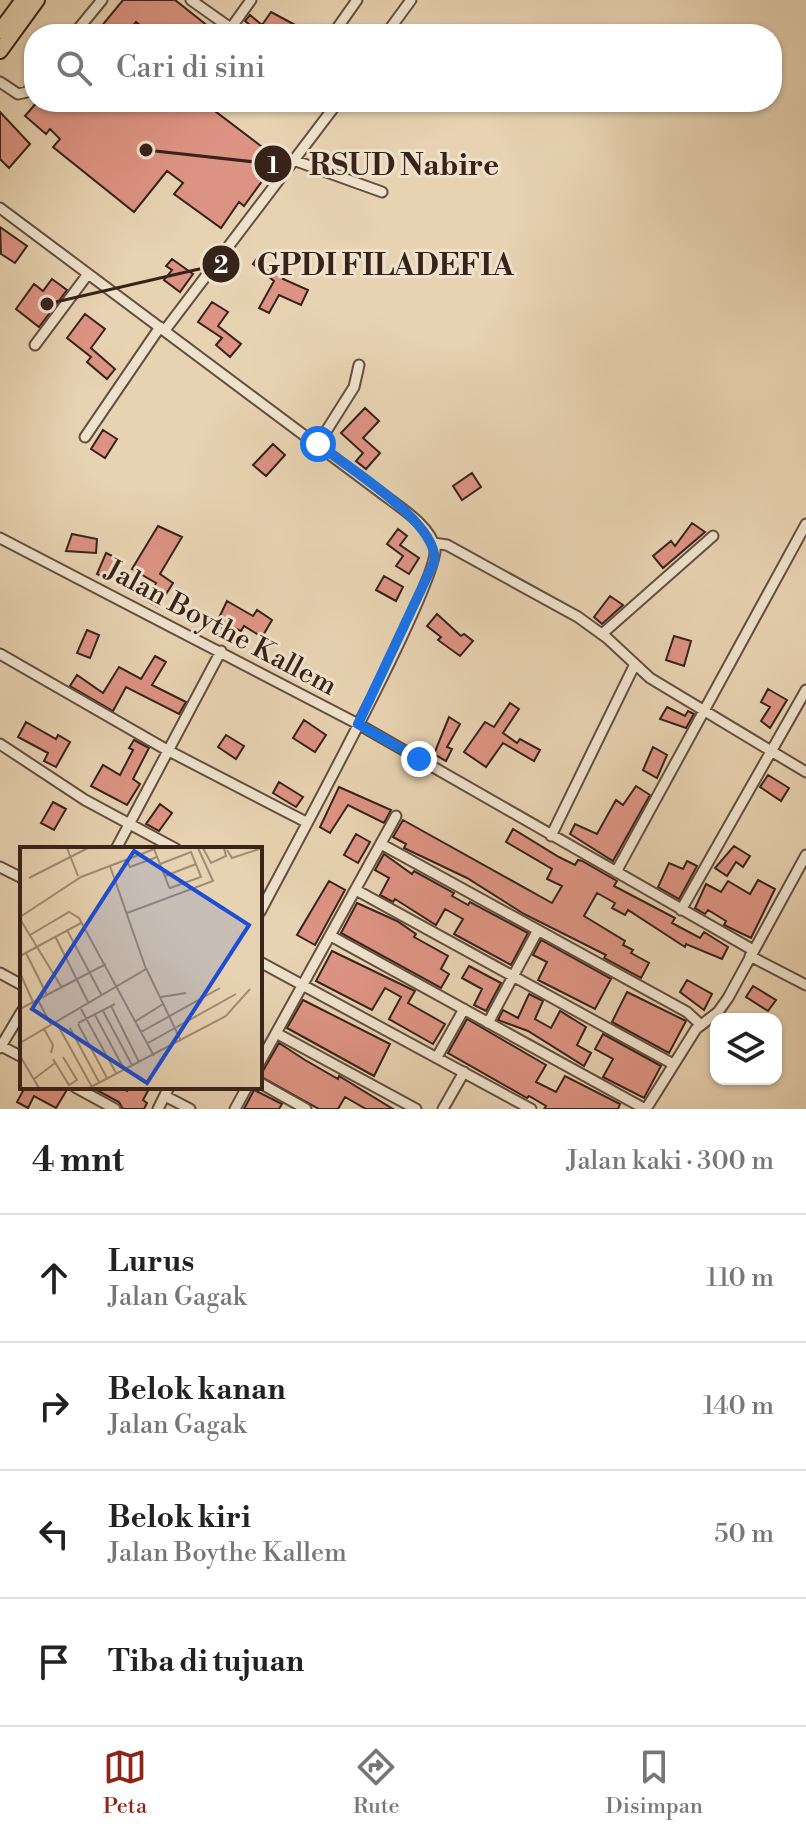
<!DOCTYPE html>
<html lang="id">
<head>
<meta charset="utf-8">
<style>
  body { margin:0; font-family:"Libre Bodoni",serif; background:#f6f6f6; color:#222 }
  .controls { position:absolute; right:24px; bottom:24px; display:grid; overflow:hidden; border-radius:16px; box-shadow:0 2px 6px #0004 }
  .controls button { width:72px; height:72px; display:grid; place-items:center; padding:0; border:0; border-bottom:2px solid #e0e0e0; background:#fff; color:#222; font:40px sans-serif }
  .stop { position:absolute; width:24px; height:24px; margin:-18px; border:6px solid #1a73e8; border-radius:50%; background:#fff }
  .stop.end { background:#1a73e8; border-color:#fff; box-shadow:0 2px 8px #0008 }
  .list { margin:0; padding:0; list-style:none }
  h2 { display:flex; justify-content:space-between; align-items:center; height:104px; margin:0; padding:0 32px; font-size:34px }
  h2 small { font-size:26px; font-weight:400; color:#767676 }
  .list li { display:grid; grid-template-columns:52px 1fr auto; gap:24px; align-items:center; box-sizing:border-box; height:128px; padding:0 32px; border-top:2px solid #e0e0e0 }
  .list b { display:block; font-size:30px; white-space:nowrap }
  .list p { margin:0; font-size:26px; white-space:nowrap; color:#767676 }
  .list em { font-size:26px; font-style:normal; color:#767676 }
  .icon { flex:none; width:44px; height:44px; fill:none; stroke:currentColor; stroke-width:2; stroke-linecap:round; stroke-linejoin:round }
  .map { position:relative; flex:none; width:806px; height:1109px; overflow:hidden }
  .search { position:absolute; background:#fff; box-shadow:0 2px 6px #0004; left:24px; right:24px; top:24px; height:88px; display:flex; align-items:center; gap:20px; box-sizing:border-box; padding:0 28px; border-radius:32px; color:#767676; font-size:30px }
  .sheet { height:616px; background:#fff }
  nav { display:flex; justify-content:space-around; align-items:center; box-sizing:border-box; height:112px; border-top:2px solid #e0e0e0; background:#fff; font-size:22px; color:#767676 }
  nav a { display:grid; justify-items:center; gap:4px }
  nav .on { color:#8f2418 }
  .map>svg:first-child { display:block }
</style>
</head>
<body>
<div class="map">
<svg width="806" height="1109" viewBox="0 0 806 1109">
  <rect width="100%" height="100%" fill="#e7d2b1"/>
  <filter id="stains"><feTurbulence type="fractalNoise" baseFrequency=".0025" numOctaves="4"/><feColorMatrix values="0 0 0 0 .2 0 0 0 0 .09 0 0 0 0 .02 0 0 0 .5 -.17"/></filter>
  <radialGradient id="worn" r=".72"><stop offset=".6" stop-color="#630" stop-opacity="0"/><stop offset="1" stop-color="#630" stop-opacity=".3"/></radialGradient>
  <path fill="#dd9383" stroke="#38231b" stroke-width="2" d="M 123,0 L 175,0 L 218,34 L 151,34 L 136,22 L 126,34 L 95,34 Z
    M 271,12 L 312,34 L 257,34 L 258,31 L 245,21 L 250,15 L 262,25 Z
    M 37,102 L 84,102 L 89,106 L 92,102 L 130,102 L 139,109 L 145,102 L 222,102 L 215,111 L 278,159 L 244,206 L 239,202 L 221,228 L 174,194 L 183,183 L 167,171 L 134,212 L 53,147 L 60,139 L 50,129 L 46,134 L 25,116 Z
    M 0,112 L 30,144 L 9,168 L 0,159 Z
    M 0,227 L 27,246 L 15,263 L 1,254 Z
    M 258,257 L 284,277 L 283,279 L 308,290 L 301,305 L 279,295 L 269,313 L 259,308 L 274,281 L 253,264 Z
    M 172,259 L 193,274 L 180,292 L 164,280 L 172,270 L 166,266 Z
    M 52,279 L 67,290 L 39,327 L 16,309 L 34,284 L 43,291 Z
    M 212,302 L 228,312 L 218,326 L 241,344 L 230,357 L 216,345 L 222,338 L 198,322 Z
    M 85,314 L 105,329 L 91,348 L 115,369 L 107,379 L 87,362 L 91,357 L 67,338 Z
    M 365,408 L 379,421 L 363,438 L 380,453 L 366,469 L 356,461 L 363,453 L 341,433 Z
    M 103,430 L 117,439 L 105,458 L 91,449 Z
    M 273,444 L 285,455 L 266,476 L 253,465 Z
    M 472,473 L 481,487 L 462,500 L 453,486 Z
    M 692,523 L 705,532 L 663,568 L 653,556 L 671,541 L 675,546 Z
    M 158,526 L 182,537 L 160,574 L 173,583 L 158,607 L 146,600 L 156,583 L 132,569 Z
    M 398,529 L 407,536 L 400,545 L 419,558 L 409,574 L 396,566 L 403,556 L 387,544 Z
    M 72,534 L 97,539 L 96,553 L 66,551 Z
    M 106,553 L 119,559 L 110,580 L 97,574 Z
    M 384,576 L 403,587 L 396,601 L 376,590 Z
    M 610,596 L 623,605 L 602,624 L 594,617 Z
    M 227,601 L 253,616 L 257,610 L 272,620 L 262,637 L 244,626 L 241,631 L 230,626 L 227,631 L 216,624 Z
    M 437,614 L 461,636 L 464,634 L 473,641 L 460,656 L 438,640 L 441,637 L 427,626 Z
    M 87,630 L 99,635 L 90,658 L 77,653 Z
    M 674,636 L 691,641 L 684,666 L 666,660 Z
    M 155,656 L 166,662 L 152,685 L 186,702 L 179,714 L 126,687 L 113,711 L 70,686 L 77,675 L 103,693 L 119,667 L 141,679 Z
    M 768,689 L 787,700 L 770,728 L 761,721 L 770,707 L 761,702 Z
    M 510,703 L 519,709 L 503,733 L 517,743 L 520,739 L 540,750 L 534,761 L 503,743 L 486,767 L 464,752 L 485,722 L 494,727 Z
    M 667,707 L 685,716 L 688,711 L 694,714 L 686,728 L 660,719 Z
    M 449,717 L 460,724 L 447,747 L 452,749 L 446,761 L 434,754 Z
    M 304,720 L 326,735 L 315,752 L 293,738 Z
    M 26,722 L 56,739 L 58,735 L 70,742 L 56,767 L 44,761 L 48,753 L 18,737 Z
    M 226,735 L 244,746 L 236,759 L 218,747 Z
    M 134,740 L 149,748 L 133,779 L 140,784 L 127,805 L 91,786 L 103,765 L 120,775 L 133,750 L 129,748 Z
    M 653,747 L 667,755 L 657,778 L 643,770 Z
    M 768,775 L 789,788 L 781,801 L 760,787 Z
    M 279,782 L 303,797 L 296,807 L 273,793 Z
    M 636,786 L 650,795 L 613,861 L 570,834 L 575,824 L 597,834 L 616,800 L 623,805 Z
    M 339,787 L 391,810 L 384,823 L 348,805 L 330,833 L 320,827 Z
    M 53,802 L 66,809 L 54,830 L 41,823 Z
    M 160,804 L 172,813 L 159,831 L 146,824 Z
    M 403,820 L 552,903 L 562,886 L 547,879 L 552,869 L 506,842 L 513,829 L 559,857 L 575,865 L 578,860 L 582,861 L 617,881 L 614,886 L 675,918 L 672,923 L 700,938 L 704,932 L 728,947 L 722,959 L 686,944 L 685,947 L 628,910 L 625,915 L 612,908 L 615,903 L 597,893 L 584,916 L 625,941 L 623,945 L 633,950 L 631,953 L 649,963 L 641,978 L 604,958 L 606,955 L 524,914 L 467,878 L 404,848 L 406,844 L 393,837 Z
    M 356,834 L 370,842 L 358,863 L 344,855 Z
    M 734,846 L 750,856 L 743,867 L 736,862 L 727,876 L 715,868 Z
    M 384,854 L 412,874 L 414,871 L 454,893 L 452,896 L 468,905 L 470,902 L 528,933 L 511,965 L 454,934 L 463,919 L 445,909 L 436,925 L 395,899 L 393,902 L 380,895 L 389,878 L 375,870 Z
    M 687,861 L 697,866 L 679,899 L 658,887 L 669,863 L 683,869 Z
    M 758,880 L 775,889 L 751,938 L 724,925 L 726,921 L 708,910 L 705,914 L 695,908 L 706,884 L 721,892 L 728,881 L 750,894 Z
    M 329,881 L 345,890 L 315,945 L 297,935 Z
    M 357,903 L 397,921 L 416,934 L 414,937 L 448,956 L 441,969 L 449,974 L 441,988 L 341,933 Z
    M 541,940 L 611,979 L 595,1009 L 538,980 L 547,962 L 533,955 Z
    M 332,951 L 415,991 L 408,1003 L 445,1024 L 433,1044 L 389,1019 L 401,997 L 385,988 L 372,1010 L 316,981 Z
    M 469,966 L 501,983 L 486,1011 L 474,1005 L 482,989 L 462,978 Z
    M 687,980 L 712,994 L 704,1010 L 680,992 Z
    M 753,986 L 776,1000 L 768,1011 L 746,997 Z
    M 627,992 L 686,1021 L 669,1053 L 612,1022 Z
    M 529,994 L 543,1001 L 535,1019 L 551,1028 L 560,1011 L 586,1027 L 577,1045 L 591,1053 L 584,1066 L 528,1031 L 498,1020 L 503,1010 L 518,1018 Z
    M 303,1000 L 390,1044 L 374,1076 L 287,1028 Z
    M 467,1019 L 546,1065 L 536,1082 L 556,1092 L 565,1076 L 620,1104 L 618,1109 L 544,1109 L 546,1106 L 529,1096 L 527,1098 L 448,1053 Z
    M 603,1034 L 661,1066 L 644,1098 L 603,1077 L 613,1059 L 595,1049 Z
    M 279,1043 L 305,1060 L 338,1079 L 339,1076 L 393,1109 L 366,1109 L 345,1097 L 338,1109 L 319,1109 L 260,1076 Z
    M 25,1087 L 68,1087 L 68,1088 L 56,1108 L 34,1096 L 28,1108 L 17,1102 Z
    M 91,1087 L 119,1087 L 127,1091 L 129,1087 L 150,1087 L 143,1100 L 147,1103 L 144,1109 L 123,1109 L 119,1102 Z
    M 254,1090 L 282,1104 L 279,1109 L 244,1109 Z"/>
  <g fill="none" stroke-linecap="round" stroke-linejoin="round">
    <g stroke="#644f40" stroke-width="13">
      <path id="minor" d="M 191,0 L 239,34
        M 231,28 L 251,0
        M 74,34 L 102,0
        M 333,34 L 357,0
        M 386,34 L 411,0
        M 0,82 L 18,94 L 27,92 L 34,84
        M 296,161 L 382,192
        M 0,208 L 380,492 C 398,506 430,525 435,548 C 441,579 285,864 260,912
        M 165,330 L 338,102
        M 35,345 L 88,274
        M 85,437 L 160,327
        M 318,444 L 354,387 L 359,365
        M 0,538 L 358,724 L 753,950
        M 433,543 L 447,545 L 578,617 L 607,638 L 650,678 L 806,772
        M 602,634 L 713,536
        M 0,654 L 167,750 L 306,822
        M 0,744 L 85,800 L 176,849
        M 551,836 L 634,666
        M 381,844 L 687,1012 L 701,1025
        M 116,849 L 221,651
        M 0,867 L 22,878
        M 616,872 L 806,524
        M 356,890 L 673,1064
        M 681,910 L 806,690
        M 331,936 L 645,1109
        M 750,956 L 806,985
        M 260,962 L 531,1109
        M 0,973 L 22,985
        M 488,1023 L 538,930
        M 276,1033 L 416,1109
        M 1,1046 L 22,1057
        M 0,1048 L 22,1011
        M 437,1057 L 464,1009
        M 260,1062 L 396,816
        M 260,1083 L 306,1109
        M 75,1087 L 115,1109
        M 165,1096 L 190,1109
        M 158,1109 L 169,1087
        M 235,1109 L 247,1087
        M 443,1109 L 464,1072
        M 646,1109 L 696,1029 L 718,1012 L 728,998 L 806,855"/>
    </g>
    <g stroke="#38231b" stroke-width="18">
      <path id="highway" d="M 0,31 L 23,0
        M 0,51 L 37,0"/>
    </g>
    <use href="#minor" stroke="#efe2cc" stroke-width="9"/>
    <use href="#highway" stroke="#e7d2b1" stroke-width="14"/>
  </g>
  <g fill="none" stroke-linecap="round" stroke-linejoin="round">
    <path stroke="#1a73e8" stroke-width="10" d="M 318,444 C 347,467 441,524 434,562 L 358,724 L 419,759"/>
  </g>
  <g text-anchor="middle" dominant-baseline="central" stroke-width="6" stroke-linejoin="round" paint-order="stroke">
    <g font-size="28" fill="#38231b" stroke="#efe2cc">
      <text transform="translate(221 628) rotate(28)">Jalan Boythe Kallem</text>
    </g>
  </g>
  <g transform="translate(20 847)">
    <rect width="242" height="242" fill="#e7d2b1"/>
    <path fill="none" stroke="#a18c75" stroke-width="2" d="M 47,1 L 58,29M 183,1 L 191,16 L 206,9 L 204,1M 134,2 L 140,17 L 149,40 L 150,41 L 181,30 L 171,5 L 140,17M 207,3 L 212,11 L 242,1M 107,15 L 110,20 L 137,10M 145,29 L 176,17M 9,31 L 68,1M 107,66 L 193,34 L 178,1M 0,70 L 61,30 L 137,1M 0,72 L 42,141M 47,83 L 82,149M 10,88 L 49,65 L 59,71 L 134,209M 35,89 L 69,157M 6,106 L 27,148M 0,109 L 61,76M 126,121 L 161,194M 0,126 L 13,155M 141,150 L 166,146M 18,153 L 31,178M 91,159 L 119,215M 0,162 L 86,117M 61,162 L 96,226M 83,164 L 112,218M 75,168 L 104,222M 116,174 L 143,157M 36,175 L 72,240M 58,176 L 95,157M 58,177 L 87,231M 50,181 L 79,235M 24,182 L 33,198 L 31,206M 121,185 L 200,141M 0,196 L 126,122 L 90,19M 128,196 L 216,147M 0,209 L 19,241M 33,212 L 49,238 L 57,233 L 43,210M 14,232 L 35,216M 69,241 L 206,169 L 230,142"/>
    <path fill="#1d4ed8" fill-opacity="0.15" stroke="#1d4ed8" stroke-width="4" d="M 114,4 L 229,78 L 127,236 L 12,162 Z"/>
    <rect width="242" height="242" fill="none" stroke="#38231b" stroke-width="4"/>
  </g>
  <path fill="none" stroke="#38231b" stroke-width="3" d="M146 150L273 164M47 304L221 264"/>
  <g fill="#38231b" stroke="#efe2cc" stroke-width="3">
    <circle cx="146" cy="150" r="8"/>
    <circle cx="47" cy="304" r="8"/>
    <circle cx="273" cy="164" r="20"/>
    <circle cx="221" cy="264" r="20"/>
  </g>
  <g font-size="24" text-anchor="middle" font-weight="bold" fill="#fff">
    <text x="273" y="173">1</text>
    <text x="221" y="273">2</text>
  </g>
  <g font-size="30" text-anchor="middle" font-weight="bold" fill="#38231b" stroke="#efe2cc" stroke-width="6" stroke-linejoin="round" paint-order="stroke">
    <text x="404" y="175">RSUD Nabire</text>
    <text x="385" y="275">GPDI FILADEFIA</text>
  </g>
  <rect width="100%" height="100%" filter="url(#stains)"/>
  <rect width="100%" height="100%" fill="url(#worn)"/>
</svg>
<div class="controls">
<button><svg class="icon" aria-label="layers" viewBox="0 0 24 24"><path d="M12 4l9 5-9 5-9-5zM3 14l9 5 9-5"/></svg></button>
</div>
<div class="stop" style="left:318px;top:444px"></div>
<div class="stop end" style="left:419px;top:759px"></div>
<div class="search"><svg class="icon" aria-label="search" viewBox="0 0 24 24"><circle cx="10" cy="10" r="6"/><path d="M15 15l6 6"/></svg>Cari di sini</div>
</div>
<section class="sheet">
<h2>4 mnt<small>Jalan kaki · 300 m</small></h2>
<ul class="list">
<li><svg class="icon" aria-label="ahead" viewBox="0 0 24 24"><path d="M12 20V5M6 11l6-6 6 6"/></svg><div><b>Lurus</b><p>Jalan Gagak</p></div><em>110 m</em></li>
<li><svg class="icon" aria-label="right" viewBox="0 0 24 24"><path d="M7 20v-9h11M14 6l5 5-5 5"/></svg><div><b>Belok kanan</b><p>Jalan Gagak</p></div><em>140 m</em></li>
<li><svg class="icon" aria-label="left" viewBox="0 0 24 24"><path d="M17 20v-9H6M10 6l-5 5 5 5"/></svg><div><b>Belok kiri</b><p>Jalan Boythe Kallem</p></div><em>50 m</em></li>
<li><svg class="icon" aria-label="arrive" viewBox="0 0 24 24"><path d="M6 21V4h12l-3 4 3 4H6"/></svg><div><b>Tiba di tujuan</b></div></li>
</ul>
</section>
<nav>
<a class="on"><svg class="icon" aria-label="map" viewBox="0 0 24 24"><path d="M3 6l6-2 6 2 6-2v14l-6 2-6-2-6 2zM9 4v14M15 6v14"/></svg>Peta</a>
<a><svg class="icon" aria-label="directions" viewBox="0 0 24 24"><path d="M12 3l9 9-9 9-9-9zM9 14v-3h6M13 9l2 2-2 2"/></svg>Rute</a>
<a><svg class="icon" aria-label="saved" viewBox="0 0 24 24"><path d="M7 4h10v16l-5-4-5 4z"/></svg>Disimpan</a>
</nav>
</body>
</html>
